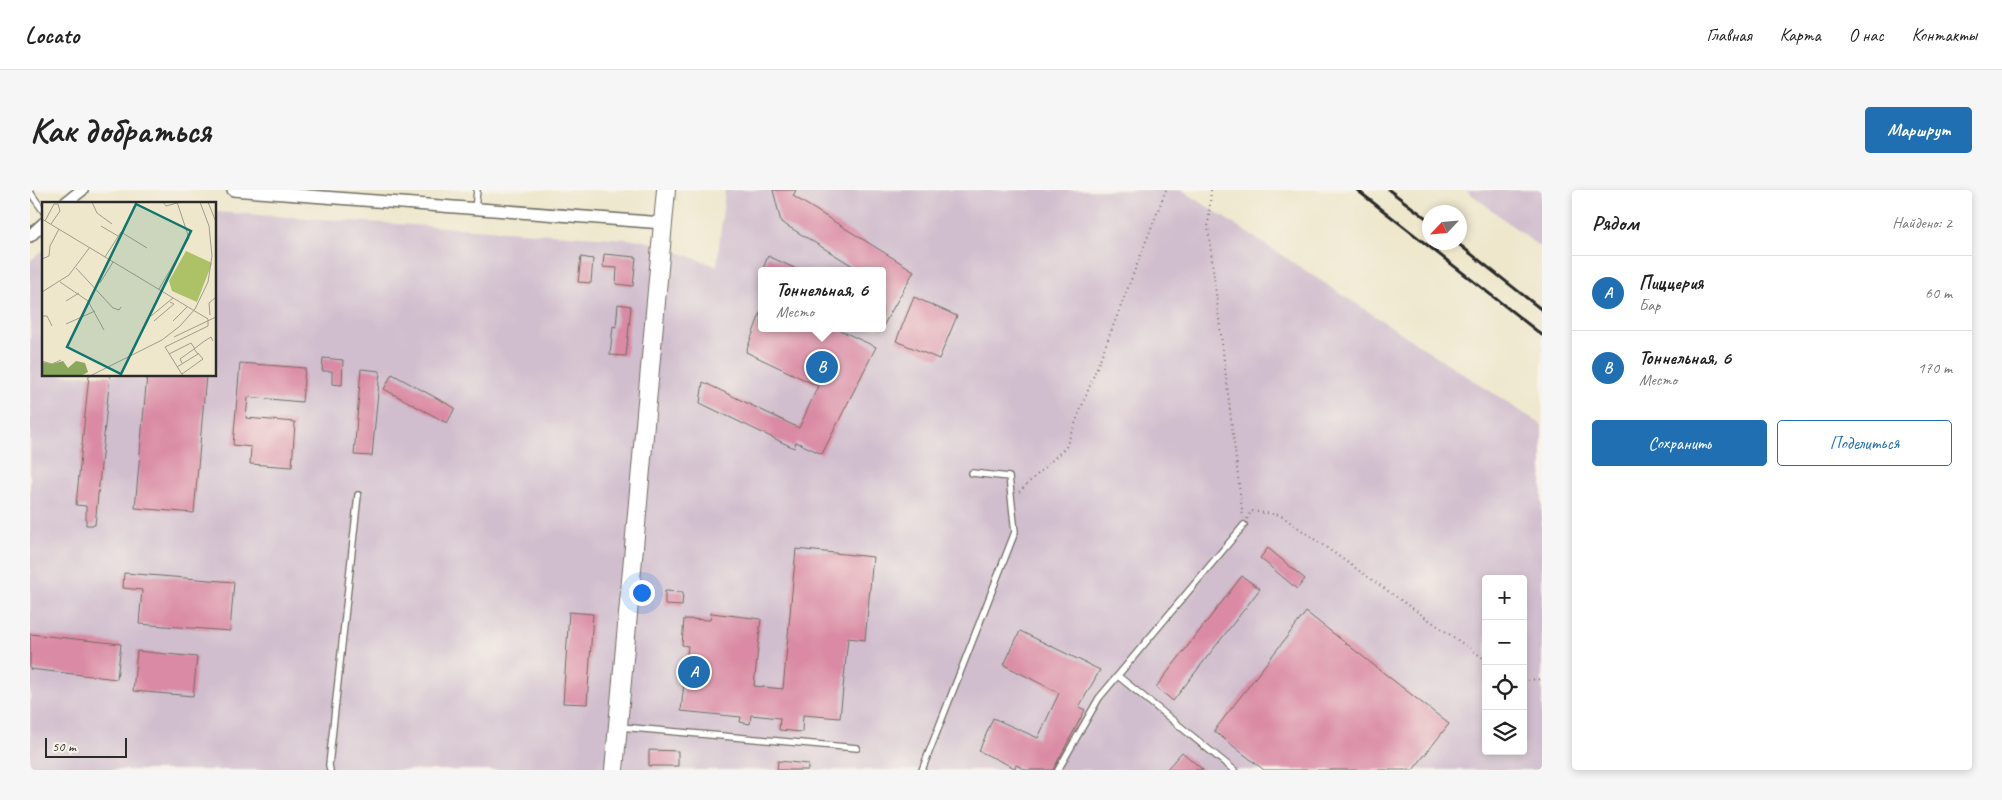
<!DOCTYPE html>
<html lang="ru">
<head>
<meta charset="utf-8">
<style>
  body { margin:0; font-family:Caveat,sans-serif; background:#f6f6f6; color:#222 }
  .controls { position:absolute; right:15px; bottom:15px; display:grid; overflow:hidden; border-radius:5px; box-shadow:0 2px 8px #0003 }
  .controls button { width:45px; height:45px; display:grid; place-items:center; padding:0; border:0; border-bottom:1px solid #e0e0e0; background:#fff; color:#222; font:25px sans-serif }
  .compass { position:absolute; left:1392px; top:15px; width:45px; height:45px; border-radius:50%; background:#fff; box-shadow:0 2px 8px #0003; rotate:244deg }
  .scale { position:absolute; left:15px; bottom:12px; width:82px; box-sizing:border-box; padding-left:5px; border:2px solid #2b2b2b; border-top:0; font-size:14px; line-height:18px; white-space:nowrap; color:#2b2b2b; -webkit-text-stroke:4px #f7f3e8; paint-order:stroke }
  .you { position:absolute; left:611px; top:402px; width:18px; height:18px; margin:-12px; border:4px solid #fff; border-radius:50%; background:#1a73e8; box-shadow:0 0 0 8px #1a73e833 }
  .badge { display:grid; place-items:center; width:32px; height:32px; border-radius:50%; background:#1f6fb2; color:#fff; font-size:16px; font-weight:700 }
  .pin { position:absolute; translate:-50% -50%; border:2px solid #fff; box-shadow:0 1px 5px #0006 }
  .popup { position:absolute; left:728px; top:77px; width:128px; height:65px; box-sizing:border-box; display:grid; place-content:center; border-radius:5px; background:#fff; filter:drop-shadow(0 1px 4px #0005); font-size:16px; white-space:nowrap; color:#767676 }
  .popup b { font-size:19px; color:#222 }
  .popup::after { content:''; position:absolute; left:50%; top:100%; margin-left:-10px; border:10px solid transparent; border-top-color:#fff }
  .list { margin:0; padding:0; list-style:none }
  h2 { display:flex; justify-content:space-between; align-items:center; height:65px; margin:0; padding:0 20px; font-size:21px }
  h2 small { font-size:16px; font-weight:400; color:#767676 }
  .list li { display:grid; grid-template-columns:32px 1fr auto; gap:15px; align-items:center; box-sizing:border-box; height:75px; padding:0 20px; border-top:1px solid #e0e0e0 }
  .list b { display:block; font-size:19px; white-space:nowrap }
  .list p { margin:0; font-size:16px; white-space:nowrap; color:#767676 }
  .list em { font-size:16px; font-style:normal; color:#767676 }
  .actions { display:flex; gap:10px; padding:15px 20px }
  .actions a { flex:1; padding:11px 0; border:1px solid #1f6fb2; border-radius:5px; text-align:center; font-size:18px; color:#1f6fb2 }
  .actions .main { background:#1f6fb2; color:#fff }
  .icon { flex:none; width:28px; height:28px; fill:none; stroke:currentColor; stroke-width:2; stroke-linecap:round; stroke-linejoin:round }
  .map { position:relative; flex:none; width:1512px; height:580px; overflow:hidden; border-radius:5px }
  header { display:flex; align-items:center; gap:30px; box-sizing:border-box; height:70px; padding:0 25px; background:#fff; border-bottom:1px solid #e0e0e0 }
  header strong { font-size:24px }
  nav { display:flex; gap:28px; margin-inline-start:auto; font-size:18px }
  .intro { display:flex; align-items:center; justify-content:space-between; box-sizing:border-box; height:120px; padding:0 30px }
  h1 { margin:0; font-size:35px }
  .button { padding:12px 22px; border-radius:5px; background:#1f6fb2; color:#fff; font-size:18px; font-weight:700 }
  main { display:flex; gap:30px; padding:0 30px }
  aside { flex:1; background:#fff; border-radius:5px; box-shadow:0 2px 8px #0003 }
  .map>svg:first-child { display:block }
</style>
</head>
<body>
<header>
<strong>Locato</strong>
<nav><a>Главная</a><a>Карта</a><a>О нас</a><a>Контакты</a></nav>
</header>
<div class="intro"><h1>Как добраться</h1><a class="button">Маршрут</a></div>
<main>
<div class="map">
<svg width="1512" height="580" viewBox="0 0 1512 580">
  <rect width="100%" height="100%" fill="#f7f3e8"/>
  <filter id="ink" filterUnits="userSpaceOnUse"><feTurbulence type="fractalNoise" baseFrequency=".02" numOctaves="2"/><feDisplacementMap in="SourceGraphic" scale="10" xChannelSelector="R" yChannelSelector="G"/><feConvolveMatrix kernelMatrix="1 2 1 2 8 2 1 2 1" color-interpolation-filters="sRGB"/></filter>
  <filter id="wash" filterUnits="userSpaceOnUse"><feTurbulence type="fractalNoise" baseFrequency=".0096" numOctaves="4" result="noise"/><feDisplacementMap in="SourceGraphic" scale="20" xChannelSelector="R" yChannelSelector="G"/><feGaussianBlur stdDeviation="1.12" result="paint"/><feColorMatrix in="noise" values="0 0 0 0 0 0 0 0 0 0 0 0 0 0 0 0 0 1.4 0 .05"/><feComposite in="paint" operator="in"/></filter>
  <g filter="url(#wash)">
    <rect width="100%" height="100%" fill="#eee7cc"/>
    <path fill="#d0bdcd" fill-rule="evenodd" d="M 695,0 L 1152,0 L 1512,235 L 1512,580 L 0,580 L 0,71 L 14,59 L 14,185 L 185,185 L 185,22 L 612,50 L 687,76 ZM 732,81 L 852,81 L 852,138 L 732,138 ZM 1456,389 L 1493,389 L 1493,561 L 1456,561 Z
      M 1436,0 L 1512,0 L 1512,58 L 1511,58 Z"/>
    <g id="blocks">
      <path fill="#da8aa4" d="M 743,0 L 766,0 L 763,6 L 884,81 L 852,138 L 852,81 L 831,81 L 751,32 Z
        M 574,64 L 606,67 L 603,96 L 586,94 L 587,78 L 573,77 Z
        M 738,66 L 771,81 L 732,81 Z
        M 551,67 L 563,69 L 561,93 L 548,92 Z
        M 884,107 L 927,126 L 909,169 L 866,151 Z
        M 588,114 L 601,116 L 596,166 L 580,165 L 583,136 L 586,137 Z
        M 731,121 L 732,138 L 805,138 L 846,157 L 792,264 L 766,252 L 764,258 L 670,213 L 673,192 L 769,238 L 788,196 L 716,162 Z
        M 293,168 L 313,170 L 312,195 L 302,194 L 302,181 L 292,181 Z
        M 210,173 L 275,178 L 272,212 L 218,207 L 216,228 L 265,232 L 262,277 L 220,274 L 221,257 L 203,255 Z
        M 331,179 L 350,181 L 342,266 L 324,265 Z
        M 362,184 L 425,218 L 417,233 L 354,199 Z
        M 59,185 L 80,185 L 65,335 L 56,335 L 56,316 L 46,315 Z
        M 117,185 L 176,185 L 164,323 L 105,318 Z
        M 1238,358 L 1275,389 L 1267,399 L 1230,368 Z
        M 766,359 L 843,367 L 835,450 L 818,448 L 810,528 L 773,525 L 772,542 L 749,540 L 750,528 L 721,525 L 720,534 L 710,532 L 711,527 L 651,521 L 658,456 L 652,455 L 654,429 L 680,430 L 681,423 L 731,429 L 724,496 L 753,499 Z
        M 94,383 L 204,392 L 200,441 L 109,434 L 112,400 L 93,398 Z
        M 1212,386 L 1230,399 L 1143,511 L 1126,497 Z
        M 635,401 L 653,402 L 652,416 L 635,415 Z
        M 539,422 L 563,424 L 557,514 L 533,513 Z
        M 1276,422 L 1419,534 L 1383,580 L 1234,580 L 1184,541 Z
        M 990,441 L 1070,480 L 1049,517 L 1055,520 L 1023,580 L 996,580 L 986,575 L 985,578 L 949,561 L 963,528 L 1008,548 L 1029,503 L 974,475 Z
        M 0,444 L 91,454 L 87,489 L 0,479 Z
        M 107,461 L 167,467 L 163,506 L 103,501 Z
        M 619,560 L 648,561 L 648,576 L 619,576 Z
        M 1152,562 L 1173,580 L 1136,580 Z
        M 748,571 L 778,574 L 778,580 L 747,580 Z"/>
    </g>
  </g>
  <g filter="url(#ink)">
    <use href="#blocks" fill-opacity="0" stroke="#6f6d63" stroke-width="1"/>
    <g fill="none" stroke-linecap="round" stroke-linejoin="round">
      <g stroke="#6f6d63" stroke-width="8">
        <path id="lane" d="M 0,2 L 14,22
          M 445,19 L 447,0
          M 1088,486 L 1204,580
          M 591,537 L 827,558
          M 300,580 L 299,575 L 328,305
          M 892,580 L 985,342 L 979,287 L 942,283
          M 1028,580 L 1069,508 L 1214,335"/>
      </g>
      <g stroke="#6f6d63" stroke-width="14">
        <path id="street" d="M 203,0 L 633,33
          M 34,14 L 52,0
          M 0,46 L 14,33"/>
      </g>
      <g stroke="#6f6d63" stroke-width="20">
        <path id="primary" d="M 584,580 L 636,0"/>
      </g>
      <path stroke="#6f6d63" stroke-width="2" stroke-dasharray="1 4" stroke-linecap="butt" d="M 1181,0 L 1178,37 L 1213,328
        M 989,302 L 1036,257 L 1136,0
        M 1217,329 L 1221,321 L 1250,325 L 1456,470
        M 1493,490 L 1512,489"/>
      <use href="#lane" stroke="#fff" stroke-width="5.5"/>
      <use href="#street" stroke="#fff" stroke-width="11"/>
      <use href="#primary" stroke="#fff" stroke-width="18"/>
      <path stroke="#2b2b2b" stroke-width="3" d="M 1327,0 L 1512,145
        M 1359,0 L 1400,31
        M 1426,52 L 1512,120"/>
    </g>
  </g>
  <g transform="translate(12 12)">
    <rect width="174" height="174" fill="#eee7cc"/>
    <path d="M 144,49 L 170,61 L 155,100 L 130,89 L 127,79 Z" fill="#adc266"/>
    <path d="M 21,159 L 26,166 L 34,159 L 43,161 L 46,170 L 39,174 L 0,174 L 0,160 L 10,162 Z" fill="#8aa85b"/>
    <path fill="none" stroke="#a09c8c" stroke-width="1" d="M 50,0 L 55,11 L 70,22M 121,0 L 124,4 L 135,1M 166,0 L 174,20M 0,17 L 166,117 L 166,124 L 123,145 L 141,174M 3,19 L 12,2 L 16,2 L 18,9 L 9,22M 59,24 L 76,34M 63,55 L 79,30 L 105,46M 0,57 L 7,54 L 8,44 L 17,27M 34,66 L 71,106 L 77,108 L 79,105M 18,80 L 46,99 L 62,128M 58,81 L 71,60M 117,87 L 147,36 L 135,0M 0,90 L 27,73 L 48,45M 24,99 L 37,91M 168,113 L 167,101 L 174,95M 0,114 L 5,114 L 10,124M 109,114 L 131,96M 112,119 L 132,102 L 128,100M 131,119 L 145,105M 24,122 L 53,109M 132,135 L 174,115M 127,152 L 149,141 L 153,147M 0,159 L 10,162 L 19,158M 140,161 L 138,157 L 152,147M 135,165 L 156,152 L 152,147 L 161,140 L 169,135 L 171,139M 140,172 L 161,157 L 156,151M 48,174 L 120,138 L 138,124 L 153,107 L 166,80 L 170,54 L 167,24 L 158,0"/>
    <path fill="#0f766e" fill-opacity="0.15" stroke="#0f766e" stroke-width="2.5" d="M 94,2 L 149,29 L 79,172 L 25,145 Z"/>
    <rect width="174" height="174" fill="none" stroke="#2b2b2b" stroke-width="2.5"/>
  </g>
</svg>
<div class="controls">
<button>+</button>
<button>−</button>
<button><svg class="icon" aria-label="locate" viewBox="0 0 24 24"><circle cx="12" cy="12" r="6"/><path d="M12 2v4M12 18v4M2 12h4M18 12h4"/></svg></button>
<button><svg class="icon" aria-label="layers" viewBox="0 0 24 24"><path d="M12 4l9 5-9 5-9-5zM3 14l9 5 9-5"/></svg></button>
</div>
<svg class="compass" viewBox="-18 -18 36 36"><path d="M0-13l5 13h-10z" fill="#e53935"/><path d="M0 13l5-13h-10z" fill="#767676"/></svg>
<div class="scale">50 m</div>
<div class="you"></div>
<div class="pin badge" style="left:664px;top:482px">A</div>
<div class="pin badge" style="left:792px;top:177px">B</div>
<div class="popup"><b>Тоннельная, 6</b>Место</div>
</div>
<aside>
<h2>Рядом<small>Найдено: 2</small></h2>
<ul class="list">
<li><span class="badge">A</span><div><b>Пиццерия</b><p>Бар</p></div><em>60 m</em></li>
<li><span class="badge">B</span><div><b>Тоннельная, 6</b><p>Место</p></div><em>170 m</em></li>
</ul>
<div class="actions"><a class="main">Сохранить</a><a>Поделиться</a></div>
</aside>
</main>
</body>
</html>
